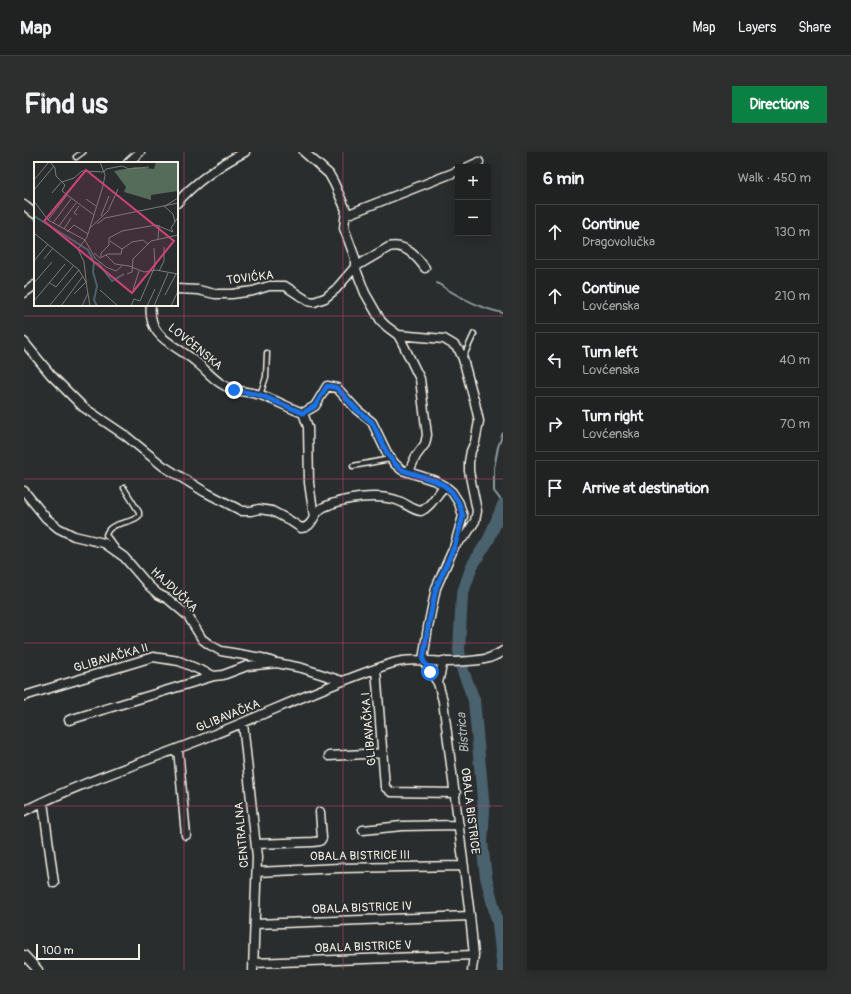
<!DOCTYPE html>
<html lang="en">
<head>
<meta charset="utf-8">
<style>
  body { margin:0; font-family:Pangolin,sans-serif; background:#2d2f2f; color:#f1f3f6 }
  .controls { position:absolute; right:12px; top:12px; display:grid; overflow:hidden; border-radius:0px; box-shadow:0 2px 10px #0003 }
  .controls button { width:36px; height:36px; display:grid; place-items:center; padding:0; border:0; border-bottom:1px solid #3d3f40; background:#202222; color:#f1f3f6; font:20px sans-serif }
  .scale { position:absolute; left:12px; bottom:10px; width:104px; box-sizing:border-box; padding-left:4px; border:2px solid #f4f1e8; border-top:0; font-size:11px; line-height:14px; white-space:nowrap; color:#f4f1e8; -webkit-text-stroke:3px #2a2d2e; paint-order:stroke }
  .stop { position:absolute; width:12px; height:12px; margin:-9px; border:3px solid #1a73e8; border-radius:50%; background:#fff }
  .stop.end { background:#1a73e8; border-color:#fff; box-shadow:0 1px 4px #0008 }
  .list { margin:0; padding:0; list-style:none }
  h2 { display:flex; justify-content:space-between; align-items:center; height:52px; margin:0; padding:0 16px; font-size:17px }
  h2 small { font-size:13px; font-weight:400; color:#a2a4a5 }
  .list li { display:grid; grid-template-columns:26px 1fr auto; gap:12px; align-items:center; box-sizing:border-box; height:56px; margin:0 8px 8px; padding:0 8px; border:1px solid #3d3f40; border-radius:0px }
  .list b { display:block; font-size:15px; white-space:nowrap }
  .list p { margin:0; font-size:13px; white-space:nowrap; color:#a2a4a5 }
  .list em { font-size:13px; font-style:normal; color:#a2a4a5 }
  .icon { flex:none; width:22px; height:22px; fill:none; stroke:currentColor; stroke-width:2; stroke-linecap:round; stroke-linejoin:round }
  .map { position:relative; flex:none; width:479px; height:818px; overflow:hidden; border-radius:0px }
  header { display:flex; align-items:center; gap:24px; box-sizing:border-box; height:56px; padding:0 20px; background:#202222; border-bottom:1px solid #3d3f40 }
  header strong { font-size:19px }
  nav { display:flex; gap:22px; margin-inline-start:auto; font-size:14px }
  .intro { display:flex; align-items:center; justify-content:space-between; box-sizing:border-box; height:96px; padding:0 24px }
  h1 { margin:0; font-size:28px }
  .button { padding:10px 18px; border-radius:0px; background:#0b8043; color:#fff; font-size:14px; font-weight:700 }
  main { display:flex; gap:24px; padding:0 24px }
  aside { flex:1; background:#202222; border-radius:0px; box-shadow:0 2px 10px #0003 }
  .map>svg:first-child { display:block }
</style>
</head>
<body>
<header>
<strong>Map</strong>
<nav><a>Map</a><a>Layers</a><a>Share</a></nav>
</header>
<div class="intro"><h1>Find us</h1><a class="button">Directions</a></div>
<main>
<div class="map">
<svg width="479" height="818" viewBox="0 0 479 818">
  <rect width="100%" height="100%" fill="#2a2d2e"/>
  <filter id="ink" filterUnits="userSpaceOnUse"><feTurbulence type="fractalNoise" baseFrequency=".025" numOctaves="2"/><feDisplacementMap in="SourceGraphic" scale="8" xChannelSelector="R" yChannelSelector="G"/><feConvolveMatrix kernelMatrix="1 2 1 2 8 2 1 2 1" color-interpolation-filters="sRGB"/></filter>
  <g filter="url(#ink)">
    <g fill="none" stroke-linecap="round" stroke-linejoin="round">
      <path stroke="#8e9b9f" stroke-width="2" d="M 413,131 C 433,144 455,156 479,161
        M 479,281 L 474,295 L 470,316 L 470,339 L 479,351"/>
      <path stroke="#4a626e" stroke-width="12" d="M 479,353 L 465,387 L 448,414 L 438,443 L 435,499 L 439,519 L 450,548 L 460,658 L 458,691 L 462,725 L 474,772 L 479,817"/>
      <g stroke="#f4f1e8" stroke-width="7">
        <path id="lane" d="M 52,5 L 59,0
          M 439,206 L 450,182
          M 236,243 L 242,225 L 243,201
          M 329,314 L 366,307
          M 92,396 L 82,383 C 86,369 105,373 115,364 L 115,360 L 100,336"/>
      </g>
      <g stroke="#f4f1e8" stroke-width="11">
        <path id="street" d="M 280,0 L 305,22 L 310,31 L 322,58 L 320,76 L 331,106 L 331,115 L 341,141 L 357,169 L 362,174 L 374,183 L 420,187 L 430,193 L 435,198 L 439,207 L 451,251 L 455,269 L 451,290 L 447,299 L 445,310 L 445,319 L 453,359 L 451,369 L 442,383 L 431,393 L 412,436 L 404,475 L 399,508
          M 104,11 L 116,0
          M 444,15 L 455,10
          M 153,51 C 170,31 197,12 221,0
          M 0,53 L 11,62
          M 322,63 L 434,19
          M 153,137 L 174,138 L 191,142 L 208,142 L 229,139 L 245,134 L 261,134 L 284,149 L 290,150 L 301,146 L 312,137 L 331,115 L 365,95 C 381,91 393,105 401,116
          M 0,141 L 11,133
          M 127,153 C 123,186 151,192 171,209 C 180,216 187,225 196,231 C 209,240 223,239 237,243 C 251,248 265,256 279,261 L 291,254 L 303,234 L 313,236 L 333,258 L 348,270 L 364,303 L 371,312 L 378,318 L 412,329 L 421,334 L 428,340 L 435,351 L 439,364 L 431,392
          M 374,183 L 378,190 L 396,227 L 403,283 L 401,292 L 392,304 L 385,319
          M 0,190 L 27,223 L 59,255 L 102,284 L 139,314 L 181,340 L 218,359 L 227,359 L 235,357 L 248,359 L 265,368 L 277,376 C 291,375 288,360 300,355 C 319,346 355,341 375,349 C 383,352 388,358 397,359 C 407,355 413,341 421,334
          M 279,261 L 284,275 L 285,331 L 290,365
          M 0,339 L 22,366 L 34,376 L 50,384 L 80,391 L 100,405 L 125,434 L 134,442 L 144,447 L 164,464 L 178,487 L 186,493 L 197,499 L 238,506 L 249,510
          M 399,508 L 414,531 L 419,549 L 446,764 L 450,803 L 448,818
          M 352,517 L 361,635 L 367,640 L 432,641
          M 414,531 L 419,509
          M 0,544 L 129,505 L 155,509 L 190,524 L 199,523 L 223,514 L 253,511 L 278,516 L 318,529
          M 45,568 L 190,524
          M 219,571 L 233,705 L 229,818
          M 154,597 L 162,683
          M 305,604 L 359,601
          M 19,650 L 30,731
          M 0,659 C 59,629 124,609 186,584 C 247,560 306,531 369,511 C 385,506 404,509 420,510 C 431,510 456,509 465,506 C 470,504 475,502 479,499
          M 339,678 L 378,674 L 435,673
          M 232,692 L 289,690 L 296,689 L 298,686 L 296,660
          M 233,720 L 315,716 L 440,714
          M 231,772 L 446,764
          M 0,803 L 14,818
          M 229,811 L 450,803"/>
      </g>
      <use href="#lane" stroke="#2a2d2e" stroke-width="4"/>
      <use href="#street" stroke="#2a2d2e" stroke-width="8"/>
    </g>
  </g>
  <g fill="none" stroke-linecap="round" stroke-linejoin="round" filter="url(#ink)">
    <path stroke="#1a73e8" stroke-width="5" d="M 210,238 L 236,243 L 279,261 L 291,254 L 303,234 L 310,235 L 313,236 L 333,258 L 348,270 L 364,303 L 371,312 L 378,318 L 412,329 L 421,334 L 428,340 L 435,351 L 439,364 L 431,393 L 412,436 L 404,475 L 399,508 L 406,520"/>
  </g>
  <path fill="none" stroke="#cc4377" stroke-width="1" stroke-opacity="0.55" d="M 160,0 L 160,818M 319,0 L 319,818M 0,164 L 479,164M 0,327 L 479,327M 0,491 L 479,491M 0,654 L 479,654"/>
  <g text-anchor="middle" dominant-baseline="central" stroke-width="3.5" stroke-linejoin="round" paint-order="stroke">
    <g font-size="12" fill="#f4f1e8" stroke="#2a2d2e">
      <text transform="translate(226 126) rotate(-7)">TOVIĆKA</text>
      <text transform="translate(171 195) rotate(39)">LOVĆENSKA</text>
      <text transform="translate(150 438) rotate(43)">HAJDUČKA</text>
      <text transform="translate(87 506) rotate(-16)">GLIBAVAČKA II</text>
      <text transform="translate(204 564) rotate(-22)">GLIBAVAČKA</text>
      <text transform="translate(345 577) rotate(-95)">GLIBAVAČKA I</text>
      <text transform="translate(446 659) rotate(83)">OBALA BISTRICE</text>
      <text transform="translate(218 683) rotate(-95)">CENTRALNA</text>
      <text transform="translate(336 704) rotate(-1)">OBALA BISTRICE III</text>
      <text transform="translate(338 756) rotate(-2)">OBALA BISTRICE IV</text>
      <text transform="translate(339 795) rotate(-2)">OBALA BISTRICE V</text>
    </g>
    <g font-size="13" font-style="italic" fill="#b0b8b7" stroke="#2a2d2e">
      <text transform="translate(439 581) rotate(-95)">Bistrica</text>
    </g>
  </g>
  <g transform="translate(10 10)">
    <rect width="144" height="144" fill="#2a2d2e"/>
    <path d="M 122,0 L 144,0 L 144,29 L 117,33 L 117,38 L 90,30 L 92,25 L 80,9 L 102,5 L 120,7 Z" fill="#546c59"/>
    <path fill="none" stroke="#4a626e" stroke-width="2" d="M 0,54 L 54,88 L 60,100 L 59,110 L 63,124 L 60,138 L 63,144M 60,100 L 65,102 L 78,119 L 90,112"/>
    <path fill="none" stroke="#7b7b78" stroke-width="1" d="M 16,0 L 21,6 L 22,14 L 31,23 L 28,29 L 60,53M 0,18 L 15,0M 28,20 L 40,16 L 48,9 L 70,10 L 72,7 L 88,4 L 95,7 L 115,5M 0,28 L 20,4M 18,31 L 28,19M 52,37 L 62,44M 0,39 L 14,58 L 51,78M 130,44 L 139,52 L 141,60M 131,44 L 144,36M 43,53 L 40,51 L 45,44M 67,54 L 75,34M 14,58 L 33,33M 19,61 L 37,37M 63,62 L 71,56 L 144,41M 25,64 L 42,41M 30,67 L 37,56M 55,67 L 74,49 L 84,27M 33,70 L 40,63 L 54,72M 139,70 L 137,66 L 144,55M 0,71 L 45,108 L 52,120M 124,77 L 125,63M 51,78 L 61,96 L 72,105 L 82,109 L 88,104M 76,79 L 88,87M 60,91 L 66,96 L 74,92 L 87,92 L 88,87 L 98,80 L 109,78 L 114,82M 72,93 L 81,102 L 95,104 L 110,110 L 122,108 L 144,112M 67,95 L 67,91 L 75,83 L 75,76 L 88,69 L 122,63 L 139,70M 10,97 L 19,86M 0,99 L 14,82M 125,109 L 130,99 L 130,85M 93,112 L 98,110 L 99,97 L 117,79 L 144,73M 0,121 L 18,100M 16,121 L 22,125 L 40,103M 53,126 L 50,100 L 44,87 L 53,75 L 69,24 L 71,13 L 66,0M 53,126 L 56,144M 66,128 L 84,144M 99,128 L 105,109M 40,132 L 52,120M 131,133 L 142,112M 0,139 L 31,102M 16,143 L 45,108M 27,144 L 49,114M 48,144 L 54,131M 97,144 L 100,137 L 106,139 L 121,104 L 120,86M 113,144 L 121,127M 120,144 L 134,111M 137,144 L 144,129"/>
    <path fill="#cc4377" fill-opacity="0.15" stroke="#cc4377" stroke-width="2" d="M 52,8 L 140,79 L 98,131 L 10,59 Z"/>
    <rect width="144" height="144" fill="none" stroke="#f4f1e8" stroke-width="2"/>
  </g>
</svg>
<div class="controls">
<button>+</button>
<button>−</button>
</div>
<div class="scale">100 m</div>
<div class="stop" style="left:406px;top:520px"></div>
<div class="stop end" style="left:210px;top:238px"></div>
</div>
<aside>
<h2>6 min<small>Walk · 450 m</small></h2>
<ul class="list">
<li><svg class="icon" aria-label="ahead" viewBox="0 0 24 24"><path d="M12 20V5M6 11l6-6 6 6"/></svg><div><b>Continue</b><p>Dragovolučka</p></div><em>130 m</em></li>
<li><svg class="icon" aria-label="ahead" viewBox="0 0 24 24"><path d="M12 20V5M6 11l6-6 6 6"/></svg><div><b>Continue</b><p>Lovćenska</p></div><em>210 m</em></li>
<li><svg class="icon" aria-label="left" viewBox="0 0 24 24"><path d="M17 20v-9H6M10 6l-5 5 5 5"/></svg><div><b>Turn left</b><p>Lovćenska</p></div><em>40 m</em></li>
<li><svg class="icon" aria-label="right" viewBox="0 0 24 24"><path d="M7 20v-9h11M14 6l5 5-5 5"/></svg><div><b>Turn right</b><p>Lovćenska</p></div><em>70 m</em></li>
<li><svg class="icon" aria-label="arrive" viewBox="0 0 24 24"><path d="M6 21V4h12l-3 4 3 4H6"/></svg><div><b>Arrive at destination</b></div></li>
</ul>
</aside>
</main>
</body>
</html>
